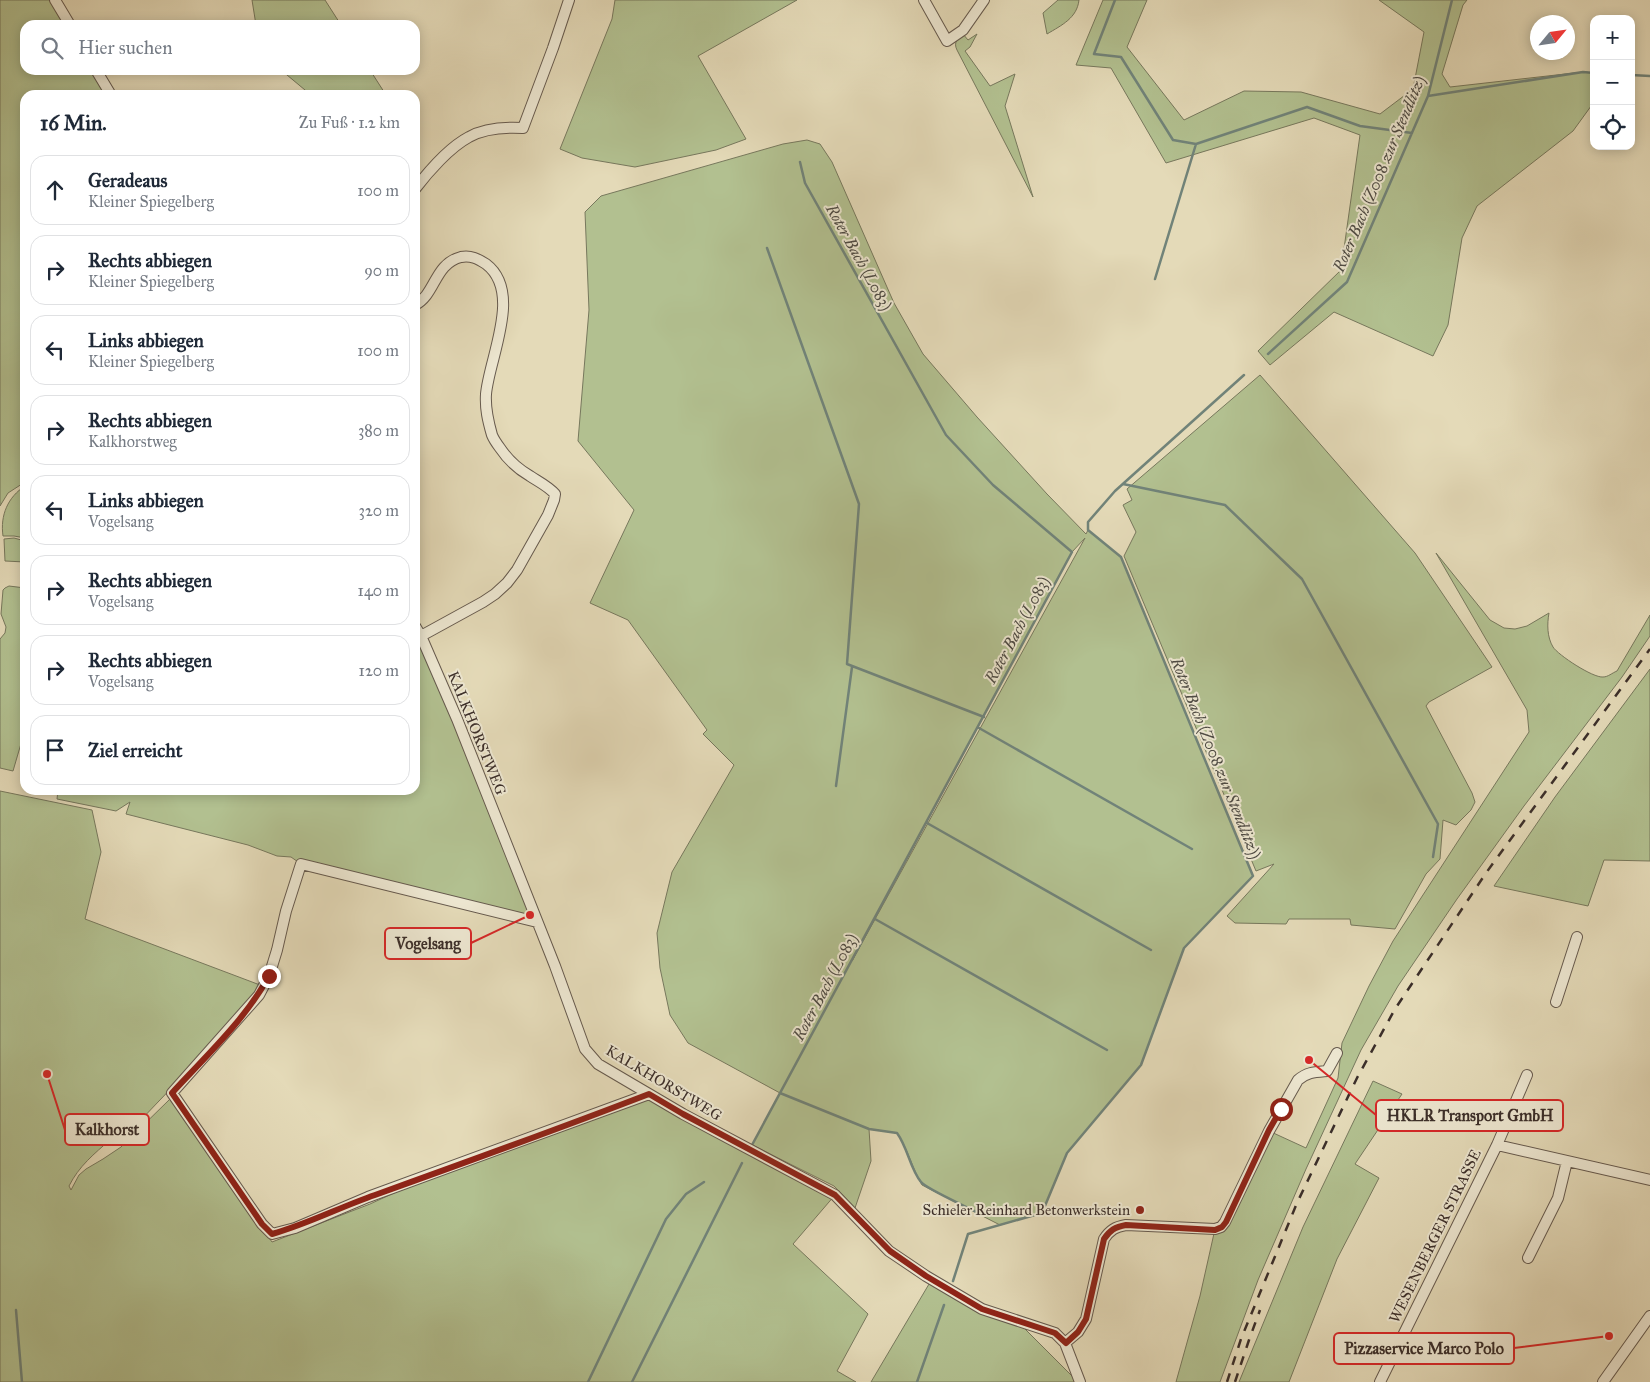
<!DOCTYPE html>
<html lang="de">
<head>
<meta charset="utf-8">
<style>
  body { margin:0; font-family:"IM FELL Great Primer",serif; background:#f6f6f7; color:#1f2937 }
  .controls { position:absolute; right:15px; top:15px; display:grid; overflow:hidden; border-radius:10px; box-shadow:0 2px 12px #0003 }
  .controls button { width:45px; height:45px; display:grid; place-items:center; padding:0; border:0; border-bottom:1px solid #e0e1e3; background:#fff; color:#1f2937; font:25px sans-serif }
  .compass { position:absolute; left:1530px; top:15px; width:45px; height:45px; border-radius:50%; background:#fff; box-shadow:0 2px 12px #0003; rotate:61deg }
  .stop { position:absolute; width:15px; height:15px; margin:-11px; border:4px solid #8f2418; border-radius:50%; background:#fff }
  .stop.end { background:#8f2418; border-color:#fff; box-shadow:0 1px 5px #0008 }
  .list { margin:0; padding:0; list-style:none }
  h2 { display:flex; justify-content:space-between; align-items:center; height:65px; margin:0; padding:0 20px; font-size:21px }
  h2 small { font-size:16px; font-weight:400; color:#747a83 }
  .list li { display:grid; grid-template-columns:32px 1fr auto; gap:15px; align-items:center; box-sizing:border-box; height:70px; margin:0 10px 10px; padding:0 10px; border:1px solid #e0e1e3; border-radius:15px }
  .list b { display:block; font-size:19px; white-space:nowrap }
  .list p { margin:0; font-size:16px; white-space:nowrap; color:#747a83 }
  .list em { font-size:16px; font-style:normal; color:#747a83 }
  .icon { flex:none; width:28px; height:28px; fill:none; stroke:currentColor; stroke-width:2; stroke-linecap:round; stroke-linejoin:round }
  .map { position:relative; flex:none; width:1650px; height:1382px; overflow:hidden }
  .search { position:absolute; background:#fff; box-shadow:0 2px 12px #0003; left:20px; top:20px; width:400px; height:55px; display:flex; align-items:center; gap:12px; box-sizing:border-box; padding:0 18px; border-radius:15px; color:#747a83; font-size:19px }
  .panel { position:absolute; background:#fff; box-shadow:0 2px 12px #0003; left:20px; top:90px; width:400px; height:705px; border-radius:15px }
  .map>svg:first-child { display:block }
</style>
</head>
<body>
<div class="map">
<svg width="1650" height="1382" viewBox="0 0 1650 1382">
  <rect width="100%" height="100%" fill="#e4dab8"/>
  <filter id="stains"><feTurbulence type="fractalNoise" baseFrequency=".004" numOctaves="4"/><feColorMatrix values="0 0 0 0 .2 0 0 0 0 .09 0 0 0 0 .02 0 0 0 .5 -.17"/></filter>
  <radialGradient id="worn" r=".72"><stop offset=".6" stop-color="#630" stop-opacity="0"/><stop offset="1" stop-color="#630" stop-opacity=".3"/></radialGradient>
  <path fill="#b2c090" stroke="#77785d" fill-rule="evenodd" d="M 0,0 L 51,0 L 66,25 L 25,25 L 25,70 L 91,70 L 106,95 L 25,95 L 25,482 L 8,493 L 0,506 Z
    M 252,0 L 325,0 L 341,25 L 256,25 Z
    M 615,0 L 797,0 L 698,56 L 746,139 L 716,150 L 635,167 L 582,158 L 560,149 L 612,19 Z
    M 1058,0 L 1079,0 C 1077,18 1062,25 1047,34 L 1043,13 Z
    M 1103,0 L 1147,0 L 1127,47 L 1184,120 L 1244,91 L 1301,92 L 1380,114 L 1413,89 L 1424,32 L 1379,0 L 1467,0 L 1463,5 L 1442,74 L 1450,87 L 1583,72 L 1594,73 L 1594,102 L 1573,131 L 1477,206 L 1462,238 L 1448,325 L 1433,356 L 1334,312 L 1270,365 L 1258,351 L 1341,270 L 1360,135 L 1314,118 L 1166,163 L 1111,68 L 1076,65 Z
    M 963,34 L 968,40 L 977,34 L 970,47 L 965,51 L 990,86 L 1015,74 L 1005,106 L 1033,197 L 957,50 C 953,42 958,39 963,34 Z
    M 281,70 L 370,70 L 386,95 L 311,95 Z
    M 807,140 L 820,144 L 832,162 L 894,303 L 923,354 L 977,417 L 1047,494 L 1086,534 L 1088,530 L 1121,557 L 1253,876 L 1184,948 L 1141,1065 L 1067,1153 L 1042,1213 L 1000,1225 L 922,1185 C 912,1168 908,1149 897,1133 L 869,1129 L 871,1161 L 855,1208 L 834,1186 L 752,1145 L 780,1093 L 688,1043 L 670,1015 L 660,968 L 657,933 L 672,872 L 734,765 L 703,734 L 707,730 L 628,620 L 590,603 L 634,510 L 578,441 L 589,310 L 585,212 L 601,196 L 783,144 ZM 1085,538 L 852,961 L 1072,552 Z
    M 1260,375 L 1415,553 L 1492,667 L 1429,702 L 1426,706 L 1472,793 L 1475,802 L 1471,810 L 1456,825 L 1443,820 L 1440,859 L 1426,874 L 1395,929 L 1351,925 L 1350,919 L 1289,919 L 1286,924 L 1235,923 L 1227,916 L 1274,864 L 1256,871 L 1124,556 L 1136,532 L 1123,505 L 1132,500 L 1127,489 Z
    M 25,486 L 25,538 L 14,536 L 3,536 C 0,515 8,497 25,486 Z
    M 14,538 L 25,541 L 25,562 L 5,561 L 4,539 Z
    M 1436,553 L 1490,620 L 1504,628 L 1515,629 L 1527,626 L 1549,613 C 1547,624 1547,637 1553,647 C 1558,655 1593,678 1603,677 C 1608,677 1612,673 1617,671 L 1650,615 L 1650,636 L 1622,677 L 1524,806 L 1457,899 L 1398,986 L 1361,1050 L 1306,1169 L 1258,1280 L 1220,1382 L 1176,1382 L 1200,1296 L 1215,1229 L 1221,1227 L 1269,1131 L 1306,1148 L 1338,1078 L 1342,1043 L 1369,986 L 1393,941 L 1529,732 L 1527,710 Z
    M 9,586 L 25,588 L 25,730 L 13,771 L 0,768 L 0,639 L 5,633 L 6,627 L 1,614 L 3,590 L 5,588 Z
    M 415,626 L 537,922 L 301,864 L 291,857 L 277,856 L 248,845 L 126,814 L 130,802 L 116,811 L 57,799 L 58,790 L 415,790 Z
    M 1650,669 L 1650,861 L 1604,860 L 1588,906 L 1494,886 L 1555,797 Z
    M 0,791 L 92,810 L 101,852 L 85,919 L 260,985 L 256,993 L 201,1057 L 138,1123 L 135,1124 L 129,1118 L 110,1135 L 111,1139 C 94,1154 79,1166 69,1186 L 71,1190 L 79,1175 L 86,1169 L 103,1159 L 121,1147 L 170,1099 L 174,1101 L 272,1242 L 370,1204 L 442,1171 L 649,1094 L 835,1195 L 793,1244 L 868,1314 L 837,1371 L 856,1382 L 0,1382 Z
    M 1373,1081 L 1402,1094 L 1355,1164 L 1379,1178 L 1337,1259 L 1289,1382 L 1239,1382 L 1303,1227 Z
    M 932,1279 L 1017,1321 L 1078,1382 L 871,1382 Z"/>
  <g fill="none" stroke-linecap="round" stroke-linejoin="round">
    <path stroke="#718379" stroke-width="2.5" d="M 1115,0 L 1094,54 L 1121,57 L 1173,140 L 1196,144
      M 1631,75 L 1650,76
      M 1428,96 L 1583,72 L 1594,73
      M 767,248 L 859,504 L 847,664 L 984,717
      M 1155,279 L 1196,144 L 1307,107 L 1360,126 L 1412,133
      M 1268,354 L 1347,282 L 1428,96 L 1452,0
      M 1123,484 L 1225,505 L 1302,579 L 1438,824 L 1433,857
      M 979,728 L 1192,849
      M 836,786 L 852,667
      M 927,823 L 1151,950
      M 875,919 L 1107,1050
      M 780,1093 L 869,1129 L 897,1133 C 908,1148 910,1169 921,1182 C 926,1189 970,1208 980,1214
      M 752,1145 L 1072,552 L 993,485 L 946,435 L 805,183 L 800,162
      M 953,1281 L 968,1234 L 1042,1213 L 1067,1153 L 1141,1065 L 1184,948 L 1253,876 L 1121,557 L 1088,530 L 1088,522 L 1115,491 L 1244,375
      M 16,1310 L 22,1382
      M 588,1382 L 666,1219 L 686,1194 L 704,1182
      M 632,1382 L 742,1163
      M 917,1382 L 944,1305"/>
    <g stroke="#665a4e" stroke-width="12">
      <path id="minor" d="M 55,0 L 70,25
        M 924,0 L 947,41 L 963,30 L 984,0
        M 96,70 L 111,95
        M 415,189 C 428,172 450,147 469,137 C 485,128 505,127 523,128 L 553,48 L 569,0
        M 415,305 C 436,294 434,264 461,257 C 471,255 478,259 486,264 C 523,292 489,358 486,394 C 485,409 488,421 492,435 C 494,440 497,444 500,448 C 508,460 518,469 530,476 C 539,482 548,486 555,494 L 554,500 L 548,515 L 517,570 L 507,583 L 495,594 L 483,602 L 421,636
        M 415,626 L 421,636 L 457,719 L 555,966 L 585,1049 L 598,1064 L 683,1114 L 835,1195 L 889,1251 L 926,1276 L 982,1309 L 1055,1333 L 1065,1343 L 1080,1382
        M 537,922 L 301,864 L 286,911 L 277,950 L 269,976 L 259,995 L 172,1093 L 262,1224 L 272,1234 L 295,1228 L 368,1197 L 649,1094
        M 1556,1002 L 1577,937
        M 1497,1145 L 1650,1180
        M 1528,1258 L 1558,1198 L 1567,1161
        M 1065,1343 L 1078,1332 L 1086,1319 L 1104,1239 C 1110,1230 1115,1227 1126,1225 L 1215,1229 L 1221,1227 L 1225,1222 L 1269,1131 L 1298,1080 C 1307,1072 1315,1072 1327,1071 L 1337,1053
        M 1380,1382 L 1497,1145 L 1527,1075
        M 1603,1382 L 1650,1316"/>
    </g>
    <use href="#minor" stroke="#ede7d1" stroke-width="10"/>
    <path stroke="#3c2f2a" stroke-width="2.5" stroke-dasharray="9 9" stroke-linecap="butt" d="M 1227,1382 L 1241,1339 L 1297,1203 L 1357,1078 L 1395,1009 L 1486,873 L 1650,649
      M 1235,1382 L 1249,1340 L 1260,1310"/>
  </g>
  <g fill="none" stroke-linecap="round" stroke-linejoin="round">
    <path stroke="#8f2418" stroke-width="6" d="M 269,976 C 245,1020 206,1056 172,1093 L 262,1224 L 272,1234 C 308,1224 340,1207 375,1195 C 467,1162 558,1129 649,1094 L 683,1114 L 835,1195 L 890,1251 L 926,1276 L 982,1309 L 1055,1333 L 1066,1343 L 1078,1332 L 1086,1319 L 1104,1239 C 1110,1230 1115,1227 1126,1225 L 1215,1230 L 1222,1227 L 1226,1222 L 1269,1130 L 1281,1109"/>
  </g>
  <circle fill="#8f2418" stroke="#ede7d1" stroke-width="2" cx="1140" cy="1210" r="5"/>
  <g text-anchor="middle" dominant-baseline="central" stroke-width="4" stroke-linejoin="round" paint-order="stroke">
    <g font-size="15" fill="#3c2f2a" stroke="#ede7d1">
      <text transform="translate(477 733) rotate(68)">KALKHORSTWEG</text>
      <text transform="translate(664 1083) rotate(31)">KALKHORSTWEG</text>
      <text transform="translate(1435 1236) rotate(-64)">WESENBERGER STRASSE</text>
    </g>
    <g font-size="15" fill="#3c2f2a" stroke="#ede7d1" text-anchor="end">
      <text x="1130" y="1210">Schieler Reinhard Betonwerkstein</text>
    </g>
    <g font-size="16" font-style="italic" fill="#4e4b44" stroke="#ede7d1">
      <text transform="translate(1379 174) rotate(-67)">Roter Bach (Z008 zur Stendlitz)</text>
      <text transform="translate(859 257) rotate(61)">Roter Bach (L083)</text>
      <text transform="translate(1017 630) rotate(-62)">Roter Bach (L083)</text>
      <text transform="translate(1216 758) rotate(68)">Roter Bach (Z008 zur Stendlitz))</text>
      <text transform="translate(825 987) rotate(-62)">Roter Bach (L083)</text>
    </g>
  </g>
  <path fill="none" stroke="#d62828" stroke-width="2" d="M530 915L471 943M1309 1060L1376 1115M47 1074L65 1130M1609 1336L1514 1348"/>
  <g fill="#d62828" stroke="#ede7d1" stroke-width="2">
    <circle cx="530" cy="915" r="5"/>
    <circle cx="1309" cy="1060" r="5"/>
    <circle cx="47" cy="1074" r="5"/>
    <circle cx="1609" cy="1336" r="5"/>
  </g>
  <g fill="#ede7d1" stroke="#d62828" stroke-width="2">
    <rect x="385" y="928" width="86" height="31" rx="5"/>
    <rect x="1376" y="1100" width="187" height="31" rx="5"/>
    <rect x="65" y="1114" width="84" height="31" rx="5"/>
    <rect x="1334" y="1333" width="180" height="31" rx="5"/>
  </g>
  <g font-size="16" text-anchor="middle" font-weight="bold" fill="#3c2f2a">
    <text x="428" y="949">Vogelsang</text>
    <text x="1470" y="1121">HKLR Transport GmbH</text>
    <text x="107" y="1135">Kalkhorst</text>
    <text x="1424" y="1354">Pizzaservice Marco Polo</text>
  </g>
  <rect width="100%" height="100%" filter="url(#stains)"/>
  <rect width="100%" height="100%" fill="url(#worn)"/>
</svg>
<div class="controls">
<button>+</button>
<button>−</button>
<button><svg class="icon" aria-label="locate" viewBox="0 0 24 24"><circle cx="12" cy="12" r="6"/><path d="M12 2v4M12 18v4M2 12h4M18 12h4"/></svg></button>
</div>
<svg class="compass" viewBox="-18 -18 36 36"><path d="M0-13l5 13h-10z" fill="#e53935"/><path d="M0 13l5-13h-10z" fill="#747a83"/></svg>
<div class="stop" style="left:1281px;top:1109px"></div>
<div class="stop end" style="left:269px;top:976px"></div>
<div class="search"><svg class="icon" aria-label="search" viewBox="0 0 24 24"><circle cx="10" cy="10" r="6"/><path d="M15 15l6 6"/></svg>Hier suchen</div>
<section class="panel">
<h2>16 Min.<small>Zu Fuß · 1.2 km</small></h2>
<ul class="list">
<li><svg class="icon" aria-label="ahead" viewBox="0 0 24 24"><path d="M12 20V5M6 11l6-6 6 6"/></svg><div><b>Geradeaus</b><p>Kleiner Spiegelberg</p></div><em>100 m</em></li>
<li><svg class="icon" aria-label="right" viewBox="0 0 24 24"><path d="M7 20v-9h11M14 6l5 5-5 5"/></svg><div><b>Rechts abbiegen</b><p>Kleiner Spiegelberg</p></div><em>90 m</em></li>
<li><svg class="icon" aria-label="left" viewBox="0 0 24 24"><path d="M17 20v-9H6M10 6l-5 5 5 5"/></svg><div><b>Links abbiegen</b><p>Kleiner Spiegelberg</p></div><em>100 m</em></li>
<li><svg class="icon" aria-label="right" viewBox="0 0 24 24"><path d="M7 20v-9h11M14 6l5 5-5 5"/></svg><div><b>Rechts abbiegen</b><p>Kalkhorstweg</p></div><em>380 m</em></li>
<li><svg class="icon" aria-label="left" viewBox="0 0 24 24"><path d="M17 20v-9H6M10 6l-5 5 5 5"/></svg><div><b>Links abbiegen</b><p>Vogelsang</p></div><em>320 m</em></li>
<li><svg class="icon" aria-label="right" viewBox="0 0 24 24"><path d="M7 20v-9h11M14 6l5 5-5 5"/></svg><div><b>Rechts abbiegen</b><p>Vogelsang</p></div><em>140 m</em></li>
<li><svg class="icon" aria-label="right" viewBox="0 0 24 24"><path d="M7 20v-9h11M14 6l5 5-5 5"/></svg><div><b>Rechts abbiegen</b><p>Vogelsang</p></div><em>120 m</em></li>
<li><svg class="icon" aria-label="arrive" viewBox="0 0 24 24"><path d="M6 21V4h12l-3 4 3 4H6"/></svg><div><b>Ziel erreicht</b></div></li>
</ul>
</section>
</div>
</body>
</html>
